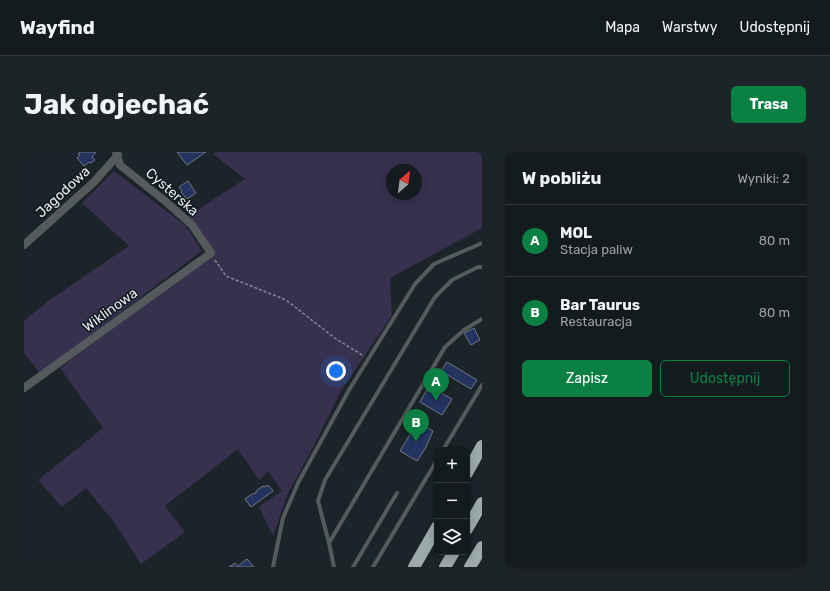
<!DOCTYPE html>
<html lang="pl">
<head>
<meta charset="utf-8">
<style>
  body { margin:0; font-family:Rubik,sans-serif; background:#1d2428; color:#f1f3f6 }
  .controls { position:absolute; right:12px; bottom:12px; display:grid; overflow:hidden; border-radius:6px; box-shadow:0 2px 10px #0003 }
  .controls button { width:36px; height:36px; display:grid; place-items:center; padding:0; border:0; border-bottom:1px solid #33393d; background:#141b1f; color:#f1f3f6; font:20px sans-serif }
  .compass { position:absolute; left:362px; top:12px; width:36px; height:36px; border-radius:50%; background:#141b1f; box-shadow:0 2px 10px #0003; rotate:28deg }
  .you { position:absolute; left:312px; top:219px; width:14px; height:14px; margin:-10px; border:3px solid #fff; border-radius:50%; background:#1a73e8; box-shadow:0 0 0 6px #1a73e833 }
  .badge { display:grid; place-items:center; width:26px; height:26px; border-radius:50%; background:#0b8043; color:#fff; font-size:13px; font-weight:700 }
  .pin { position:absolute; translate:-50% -33px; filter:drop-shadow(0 1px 2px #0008) }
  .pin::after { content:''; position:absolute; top:21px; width:14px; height:12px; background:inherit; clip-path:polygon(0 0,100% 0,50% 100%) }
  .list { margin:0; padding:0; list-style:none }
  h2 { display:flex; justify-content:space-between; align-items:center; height:52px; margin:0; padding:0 16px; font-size:17px }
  h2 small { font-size:13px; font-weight:400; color:#9da1a4 }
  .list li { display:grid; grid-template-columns:26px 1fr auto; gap:12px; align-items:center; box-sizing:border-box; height:72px; padding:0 16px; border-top:1px solid #33393d }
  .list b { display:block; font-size:15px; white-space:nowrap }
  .list p { margin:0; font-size:13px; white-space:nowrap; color:#9da1a4 }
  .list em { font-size:13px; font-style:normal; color:#9da1a4 }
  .actions { display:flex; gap:8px; padding:12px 16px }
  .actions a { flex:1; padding:9px 0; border:1px solid #0b8043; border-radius:6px; text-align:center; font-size:14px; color:#0b8043 }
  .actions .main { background:#0b8043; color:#fff }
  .icon { flex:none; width:22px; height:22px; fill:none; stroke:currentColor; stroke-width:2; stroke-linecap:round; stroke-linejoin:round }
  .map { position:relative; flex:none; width:458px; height:415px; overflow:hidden; border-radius:6px }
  header { display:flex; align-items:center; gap:24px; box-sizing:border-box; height:56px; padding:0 20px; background:#141b1f; border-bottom:1px solid #33393d }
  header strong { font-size:19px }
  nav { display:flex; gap:22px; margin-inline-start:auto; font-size:14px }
  .intro { display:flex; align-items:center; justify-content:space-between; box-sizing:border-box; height:96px; padding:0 24px }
  h1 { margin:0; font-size:28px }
  .button { padding:10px 18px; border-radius:6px; background:#0b8043; color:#fff; font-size:14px; font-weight:700 }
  main { display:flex; gap:24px; padding:0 24px }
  aside { flex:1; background:#141b1f; border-radius:6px; box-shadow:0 2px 10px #0003 }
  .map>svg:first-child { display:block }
</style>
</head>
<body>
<header>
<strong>Wayfind</strong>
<nav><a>Mapa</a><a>Warstwy</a><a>Udostępnij</a></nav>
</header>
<div class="intro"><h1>Jak dojechać</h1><a class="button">Trasa</a></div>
<main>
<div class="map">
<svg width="458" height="415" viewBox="0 0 458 415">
  <rect width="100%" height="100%" fill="#1b2429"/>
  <path fill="#37304e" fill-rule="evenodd" d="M 193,0 L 458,0 L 458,76 L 366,126 L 368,163 L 317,239 L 286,301 L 264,341 L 249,384 L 235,355 L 258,339 L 244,319 L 235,328 L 214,297 L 141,354 L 161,380 L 117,412 L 90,370 L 62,336 L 38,355 L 14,328 L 79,276 L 36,216 L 186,105 L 175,77 L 164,64 L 221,27 L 189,2 ZM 368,18 L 392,18 L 392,42 L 368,42 Z
    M 90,19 L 162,74 L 178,99 L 16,221 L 0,201 L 0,169 L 24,149 L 105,94 L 58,51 Z"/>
  <path fill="#243461" stroke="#727680" d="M 56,0 L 72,0 L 68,5 L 71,8 L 67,11 L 65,10 L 60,14 L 53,6 L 56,3 L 54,2 Z
    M 153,0 L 182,0 L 163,13 Z
    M 164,29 L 172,41 L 163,47 L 157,40 L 158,39 L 155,35 Z
    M 450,176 L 456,188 L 447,193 L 440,181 Z
    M 423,210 L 453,228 L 447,237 L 417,219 Z
    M 405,234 L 428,247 L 418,263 L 396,250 Z
    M 396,271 L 409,279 L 402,295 L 393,309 L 376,299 L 390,276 L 393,277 Z
    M 244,333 L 249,339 L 227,355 L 221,347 L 228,342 L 232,341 L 232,339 L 239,334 L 240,335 Z
    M 223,407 L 230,415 L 205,415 L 211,411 L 214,414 Z"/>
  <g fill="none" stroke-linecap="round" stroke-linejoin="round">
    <path stroke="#858c91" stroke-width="1.5" stroke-dasharray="3 2" stroke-linecap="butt" d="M 191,108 L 202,124 L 262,148 L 312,187 L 340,204"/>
    <path stroke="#555b5c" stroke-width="4" d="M 419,298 L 458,233
      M 305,391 L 294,349 L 301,328 L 411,145 L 428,128 L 454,115 L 458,115
      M 249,415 L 259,366 L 274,331 L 325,238 L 391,132 L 410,112 L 458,91
      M 310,415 L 305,391 L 421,195 L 440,178 L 458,167
      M 329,415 L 373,341
      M 349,415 L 413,308"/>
    <path stroke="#555b5c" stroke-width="8" d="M 0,93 L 70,30 L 94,3
      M 0,236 L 187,101 L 168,73 L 141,49 L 96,13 L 92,0"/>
    <path stroke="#9caaac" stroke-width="12" d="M 443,321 L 458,294
      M 443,377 L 458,351
      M 390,415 L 413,375
      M 421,415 L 430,400
      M 446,415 L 458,395"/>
  </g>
  <g text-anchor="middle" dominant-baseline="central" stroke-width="3" stroke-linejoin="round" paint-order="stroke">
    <g font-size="14" fill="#e5ebef" stroke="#121a20">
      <text transform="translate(39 40) rotate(-43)">Jagodowa</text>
      <text transform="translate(148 40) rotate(41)">Cysterska</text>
      <text transform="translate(86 158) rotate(-36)">Wiklinowa</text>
    </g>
  </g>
</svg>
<div class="controls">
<button>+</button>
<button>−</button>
<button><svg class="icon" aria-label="layers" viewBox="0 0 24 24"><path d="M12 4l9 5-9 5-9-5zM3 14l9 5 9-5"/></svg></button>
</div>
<svg class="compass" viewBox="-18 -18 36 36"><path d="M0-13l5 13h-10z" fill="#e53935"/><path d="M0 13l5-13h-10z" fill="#9da1a4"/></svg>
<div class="you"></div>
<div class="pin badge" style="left:412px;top:249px">A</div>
<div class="pin badge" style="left:392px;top:290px">B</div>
</div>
<aside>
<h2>W pobliżu<small>Wyniki: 2</small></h2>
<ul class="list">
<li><span class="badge">A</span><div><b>MOL</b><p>Stacja paliw</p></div><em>80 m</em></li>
<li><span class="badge">B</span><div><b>Bar Taurus</b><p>Restauracja</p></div><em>80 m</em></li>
</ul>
<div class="actions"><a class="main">Zapisz</a><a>Udostępnij</a></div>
</aside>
</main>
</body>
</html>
